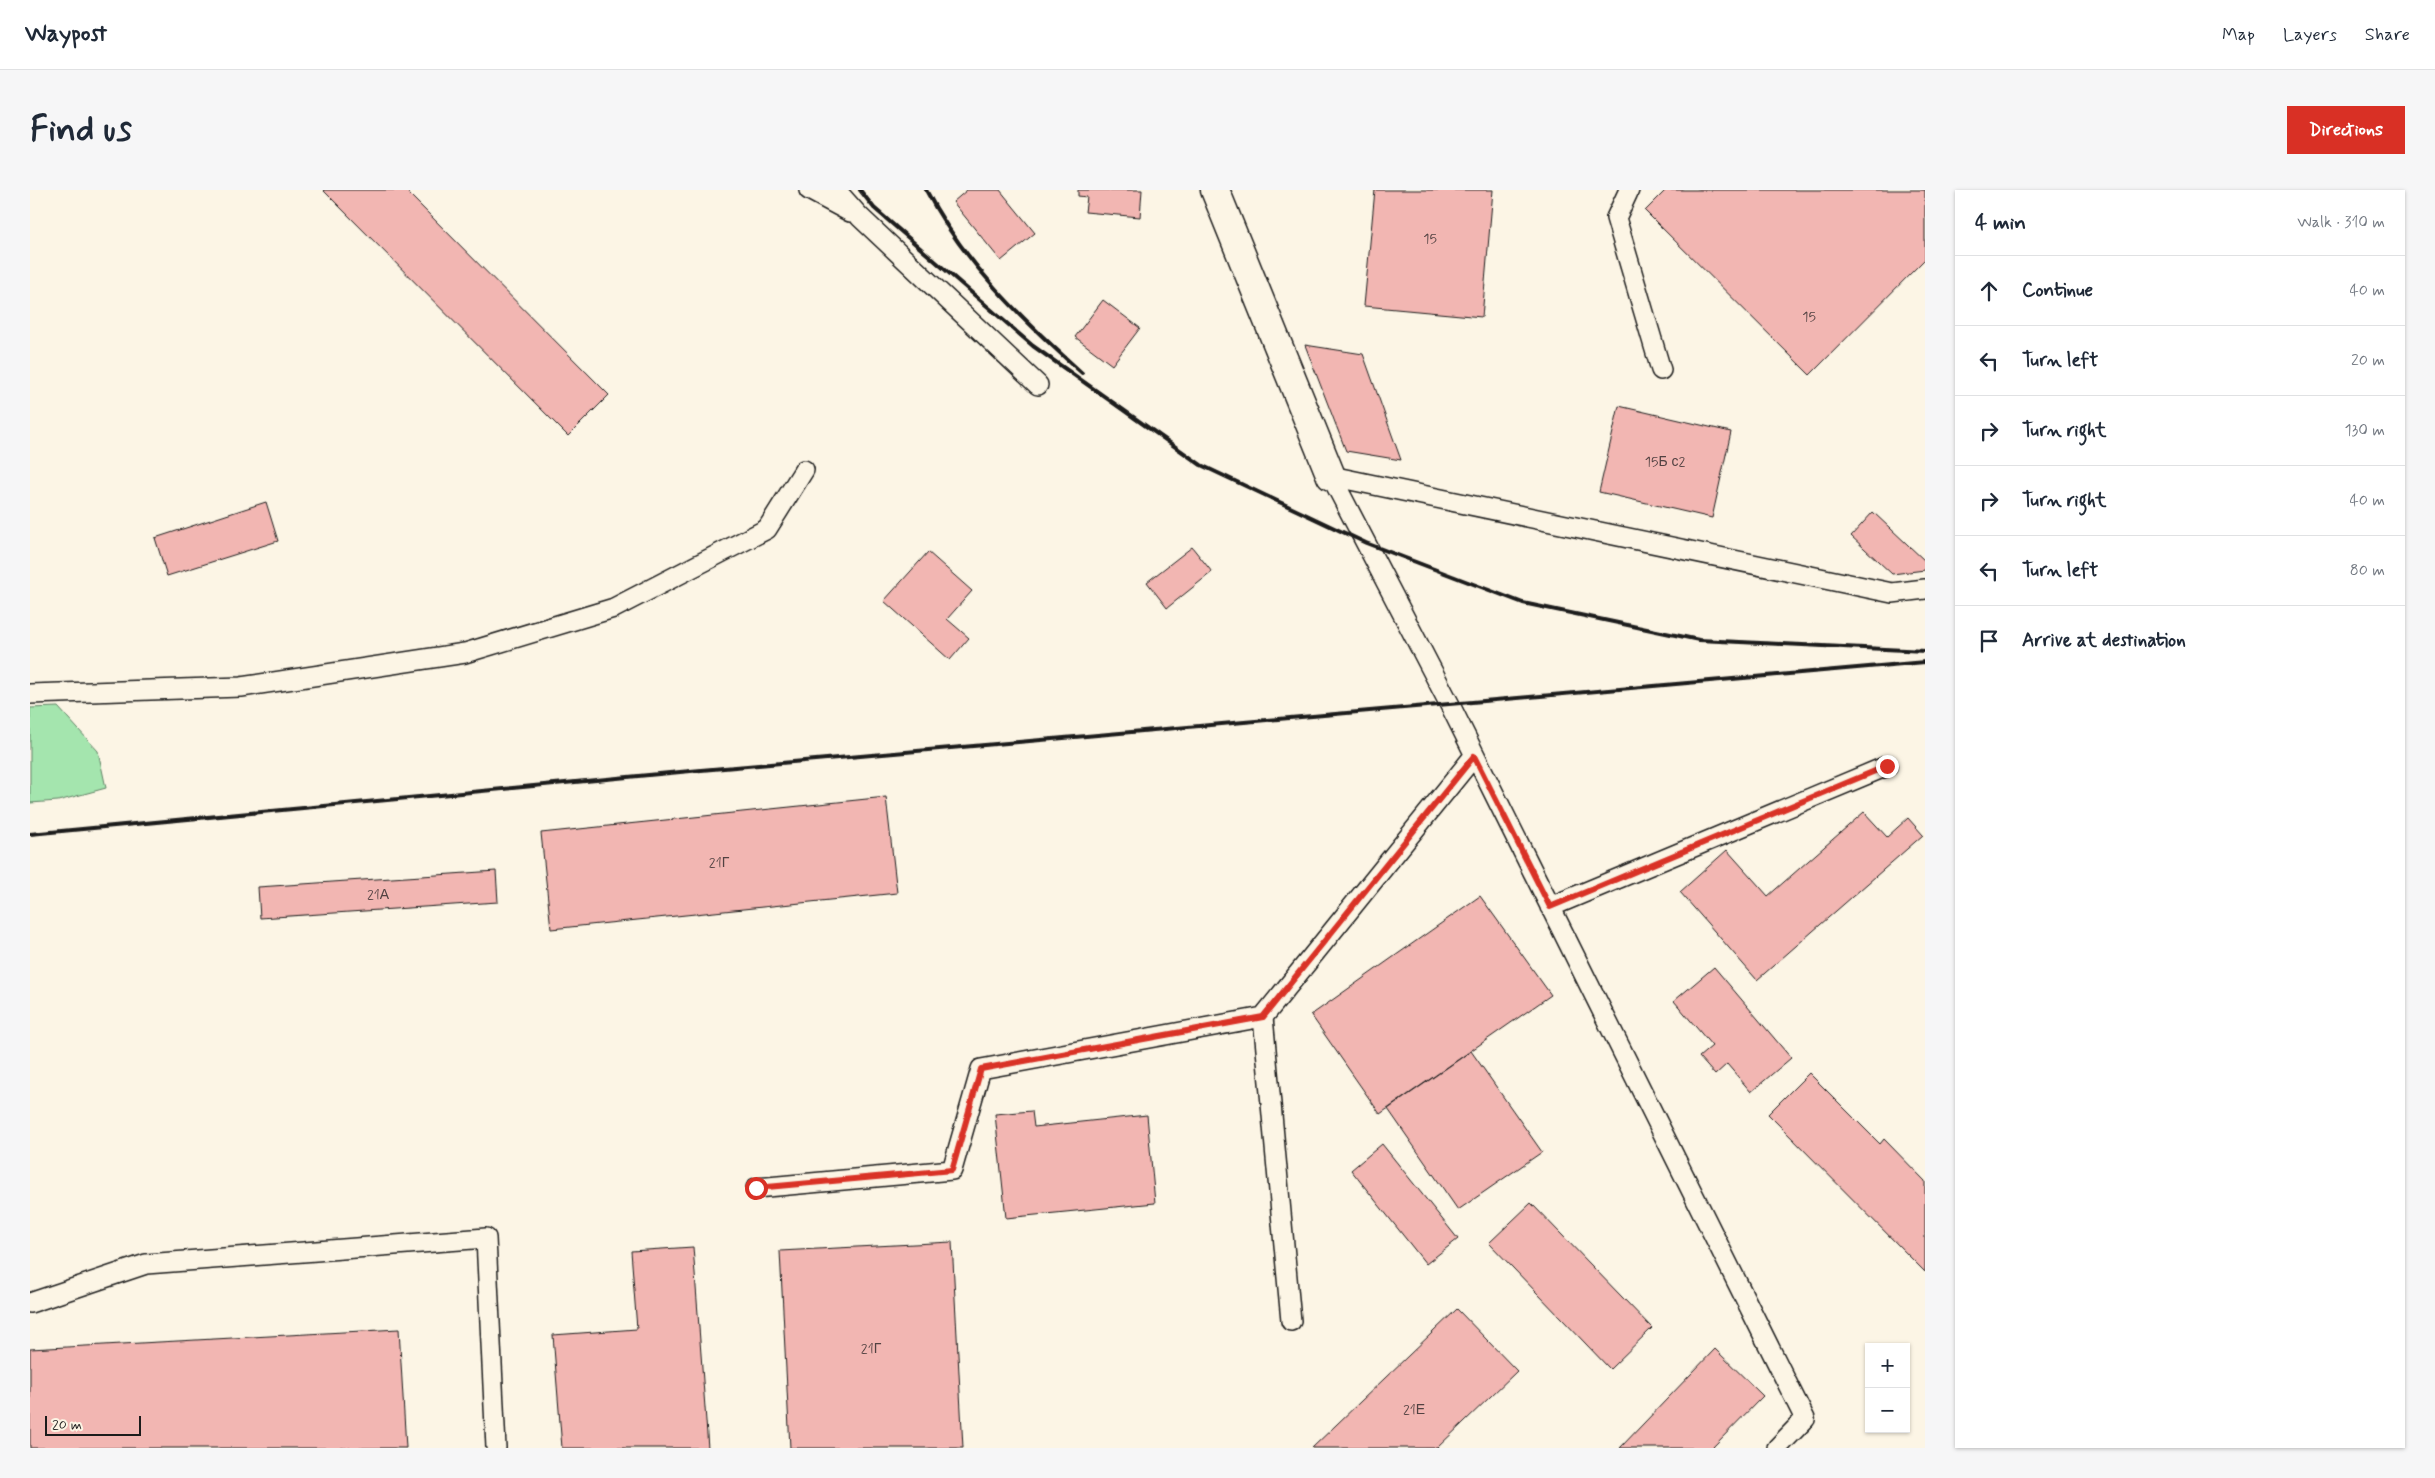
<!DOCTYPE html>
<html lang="en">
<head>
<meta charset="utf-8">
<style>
  body { margin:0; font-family:Mynerve,sans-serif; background:#f6f6f7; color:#1f2937 }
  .controls { position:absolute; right:15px; bottom:15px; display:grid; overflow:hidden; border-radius:0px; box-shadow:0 1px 4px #0004 }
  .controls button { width:45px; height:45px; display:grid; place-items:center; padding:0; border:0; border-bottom:1px solid #e0e1e3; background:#fff; color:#1f2937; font:25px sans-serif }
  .scale { position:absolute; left:15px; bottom:12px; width:96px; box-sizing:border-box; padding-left:5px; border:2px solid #1c1c1c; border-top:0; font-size:14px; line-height:18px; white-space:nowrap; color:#1c1c1c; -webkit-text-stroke:4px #fcf5e5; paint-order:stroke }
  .stop { position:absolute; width:15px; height:15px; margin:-11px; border:4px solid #d93025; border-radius:50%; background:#fff }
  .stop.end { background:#d93025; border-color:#fff; box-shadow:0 1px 5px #0008 }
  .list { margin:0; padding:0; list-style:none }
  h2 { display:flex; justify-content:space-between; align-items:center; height:65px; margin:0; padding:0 20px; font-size:21px }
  h2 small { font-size:16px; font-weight:400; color:#747a83 }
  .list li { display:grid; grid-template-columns:32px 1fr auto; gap:15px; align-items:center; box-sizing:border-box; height:70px; padding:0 20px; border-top:1px solid #e0e1e3 }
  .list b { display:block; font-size:19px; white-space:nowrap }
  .list em { font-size:16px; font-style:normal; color:#747a83 }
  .icon { flex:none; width:28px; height:28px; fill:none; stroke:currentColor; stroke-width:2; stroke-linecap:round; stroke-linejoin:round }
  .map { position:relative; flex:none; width:1895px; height:1258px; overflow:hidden; border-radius:0px }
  header { display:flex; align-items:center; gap:30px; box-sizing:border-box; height:70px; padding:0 25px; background:#fff; border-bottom:1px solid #e0e1e3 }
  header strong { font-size:24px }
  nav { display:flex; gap:28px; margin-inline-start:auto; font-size:18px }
  .intro { display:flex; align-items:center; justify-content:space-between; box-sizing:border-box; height:120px; padding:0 30px }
  h1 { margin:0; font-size:35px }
  .button { padding:12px 22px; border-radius:0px; background:#d93025; color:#fff; font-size:18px; font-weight:700 }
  main { display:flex; gap:30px; padding:0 30px }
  aside { flex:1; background:#fff; border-radius:0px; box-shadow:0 1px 4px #0004 }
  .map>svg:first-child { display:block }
</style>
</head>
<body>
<header>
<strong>Waypost</strong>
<nav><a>Map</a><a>Layers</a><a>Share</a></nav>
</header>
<div class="intro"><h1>Find us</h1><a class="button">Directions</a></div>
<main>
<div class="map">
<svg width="1895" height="1258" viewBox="0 0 1895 1258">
  <rect width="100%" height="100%" fill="#fcf5e5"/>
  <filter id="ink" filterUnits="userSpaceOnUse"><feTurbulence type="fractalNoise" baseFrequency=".02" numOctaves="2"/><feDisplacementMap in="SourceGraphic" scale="10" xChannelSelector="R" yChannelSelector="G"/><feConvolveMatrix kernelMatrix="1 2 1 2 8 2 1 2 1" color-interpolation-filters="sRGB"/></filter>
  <g filter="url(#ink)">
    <path fill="#a4e5ae" stroke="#608065" d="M 28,517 L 68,561 L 76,598 L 28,611 L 0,613 L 0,518 Z"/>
    <path fill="#f2b6b2" stroke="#1c1c1c" d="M 293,0 L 375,0 L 579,205 L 538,246 Z
      M 937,0 L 970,0 L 1005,43 L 971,71 L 923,12 Z
      M 1048,0 L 1112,0 L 1110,27 L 1055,22 L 1057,7 L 1048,6 Z
      M 1345,0 L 1463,0 L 1452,127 L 1334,116 Z
      M 1636,0 L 1895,0 L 1895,69 L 1780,185 L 1615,21 Z
      M 1073,110 L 1110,138 L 1082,175 L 1045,147 Z
      M 1275,155 L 1333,164 L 1371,270 L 1316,261 Z
      M 1589,216 L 1701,242 L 1682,328 L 1569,302 Z
      M 236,312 L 248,351 L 137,386 L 125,348 Z
      M 1843,322 L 1895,371 L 1895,380 L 1862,384 L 1821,346 Z
      M 1162,357 L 1182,382 L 1137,418 L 1117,392 Z
      M 898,362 L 942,401 L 917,429 L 939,448 L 920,470 L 854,411 Z
      M 856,607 L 867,703 L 521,739 L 511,643 Z
      M 1834,622 L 1857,647 L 1878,628 L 1893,645 L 1727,790 L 1650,702 L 1697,660 L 1738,706 Z
      M 466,681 L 468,712 L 230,728 L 228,697 Z
      M 1450,706 L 1521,805 L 1350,924 L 1281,825 Z
      M 1684,777 L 1761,868 L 1721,902 L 1697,874 L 1685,885 L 1669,867 L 1682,856 L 1644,811 Z
      M 1441,861 L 1512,962 L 1428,1020 L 1358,919 Z
      M 1779,883 L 1850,954 L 1854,949 L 1895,991 L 1895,1082 L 1738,924 Z
      M 1002,921 L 1004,937 L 1117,925 L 1125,1013 L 976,1028 L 965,924 Z
      M 1352,954 L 1428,1049 L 1396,1074 L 1321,980 Z
      M 1501,1013 L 1622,1138 L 1580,1179 L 1459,1053 Z
      M 922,1052 L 933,1258 L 760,1258 L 750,1061 Z
      M 663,1057 L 678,1258 L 532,1258 L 523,1145 L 607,1139 L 601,1061 Z
      M 1427,1119 L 1487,1181 L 1407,1258 L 1282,1258 Z
      M 369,1139 L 376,1258 L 0,1258 L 0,1159 Z
      M 1685,1159 L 1733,1206 L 1682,1258 L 1590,1258 Z"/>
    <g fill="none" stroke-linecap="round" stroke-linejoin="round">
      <g stroke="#1c1c1c" stroke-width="22">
        <path id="service" d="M 779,0 L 820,22
          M 806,0 L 830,27 L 1008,195
          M 1599,0 L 1586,28 L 1631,180
          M 1301,286 L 1420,515 L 1775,1229 L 1747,1258
          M 1301,286 L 1862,403 L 1895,399
          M 0,504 L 211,497 L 435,463 L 584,418 L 737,339 L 774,280
          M 1520,717 L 1857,576
          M 726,998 L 922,980 L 951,879 L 1233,827
          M 0,1113 L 116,1074 L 456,1048 L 466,1258
          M 1261,1131 L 1233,827 L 1444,566"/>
      </g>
      <g stroke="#1c1c1c" stroke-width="31">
        <path id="minor" d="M 1185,0 L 1301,286"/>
      </g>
      <use href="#service" stroke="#fcf5e5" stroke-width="19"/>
      <use href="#minor" stroke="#fcf5e5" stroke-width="28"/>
      <path stroke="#1c1c1c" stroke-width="4" d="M 830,0 L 844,18 L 1003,156 L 1171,275 L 1336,353 L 1493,413 L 1669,450 L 1895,461
        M 896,0 C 933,72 992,129 1052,183
        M 0,644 L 671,580 L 1895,472"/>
    </g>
  </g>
  <g fill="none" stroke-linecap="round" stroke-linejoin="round" filter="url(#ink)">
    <path stroke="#d93025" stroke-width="6" d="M 726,998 L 922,980 L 951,879 L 1233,827 L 1444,566 L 1520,717 L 1857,576"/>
  </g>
  <g text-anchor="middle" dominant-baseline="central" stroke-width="4" stroke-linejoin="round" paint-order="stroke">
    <g font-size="14" fill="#524242">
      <text x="1400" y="49">15</text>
      <text x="1779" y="127">15</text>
      <text x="1635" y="272">15Б с2</text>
      <text x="689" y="673">21Г</text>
      <text x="348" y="705">21А</text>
      <text x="841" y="1159">21Г</text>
      <text x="1384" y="1220">21Е</text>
    </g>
  </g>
</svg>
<div class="controls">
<button>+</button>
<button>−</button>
</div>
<div class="scale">20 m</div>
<div class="stop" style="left:726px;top:998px"></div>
<div class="stop end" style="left:1857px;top:576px"></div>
</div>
<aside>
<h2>4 min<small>Walk · 310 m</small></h2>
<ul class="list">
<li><svg class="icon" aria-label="ahead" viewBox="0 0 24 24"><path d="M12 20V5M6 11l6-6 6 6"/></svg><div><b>Continue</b></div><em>40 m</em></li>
<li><svg class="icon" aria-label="left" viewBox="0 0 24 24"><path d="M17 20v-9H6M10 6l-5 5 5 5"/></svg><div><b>Turn left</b></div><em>20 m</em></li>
<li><svg class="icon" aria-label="right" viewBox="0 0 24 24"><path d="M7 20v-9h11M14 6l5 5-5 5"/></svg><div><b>Turn right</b></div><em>130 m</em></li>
<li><svg class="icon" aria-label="right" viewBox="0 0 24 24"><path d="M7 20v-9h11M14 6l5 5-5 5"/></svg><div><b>Turn right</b></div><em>40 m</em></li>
<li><svg class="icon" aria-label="left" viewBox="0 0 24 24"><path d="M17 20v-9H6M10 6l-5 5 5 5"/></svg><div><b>Turn left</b></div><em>80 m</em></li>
<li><svg class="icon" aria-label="arrive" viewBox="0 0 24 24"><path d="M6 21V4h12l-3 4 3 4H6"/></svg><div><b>Arrive at destination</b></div></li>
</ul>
</aside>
</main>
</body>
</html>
